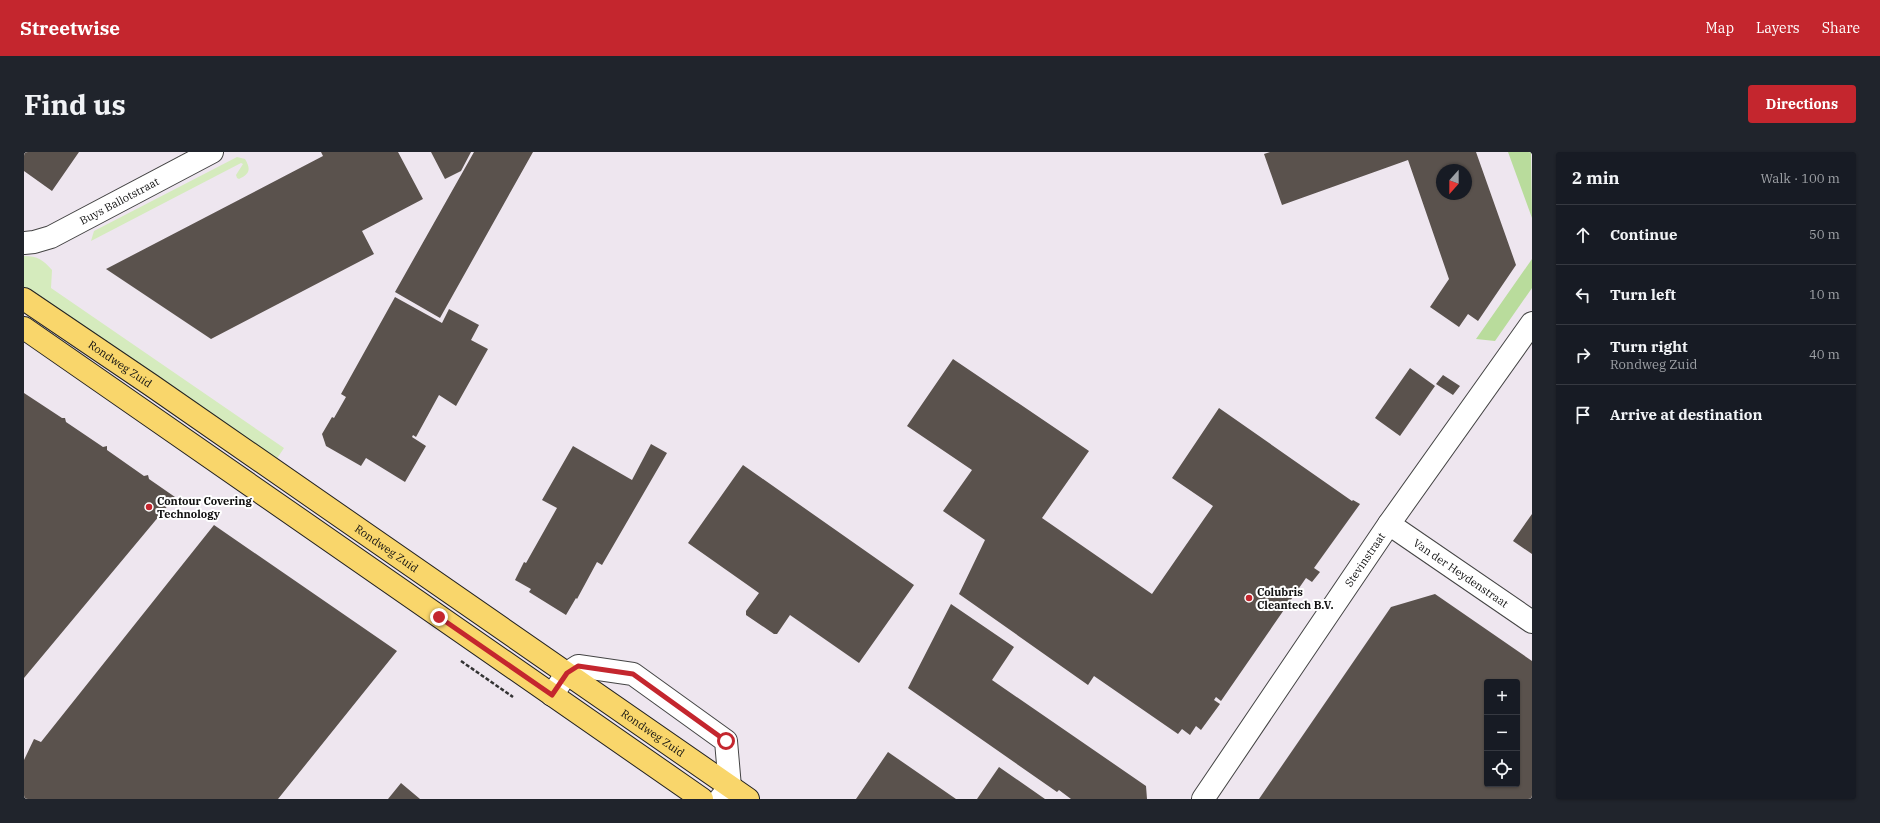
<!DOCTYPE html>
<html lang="en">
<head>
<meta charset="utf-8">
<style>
  body { margin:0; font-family:"IBM Plex Serif",serif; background:#20242c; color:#f1f3f6 }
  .controls { position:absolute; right:12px; bottom:12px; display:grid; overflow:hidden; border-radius:4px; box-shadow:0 1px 3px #0004 }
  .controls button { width:36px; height:36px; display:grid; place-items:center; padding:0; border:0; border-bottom:1px solid #363941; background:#171b24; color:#f1f3f6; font:20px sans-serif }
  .compass { position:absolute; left:1412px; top:12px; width:36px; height:36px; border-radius:50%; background:#171b24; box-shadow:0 1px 3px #0004; rotate:201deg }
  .stop { position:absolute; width:12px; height:12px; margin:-9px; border:3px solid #c4262e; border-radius:50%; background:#fff }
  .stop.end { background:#c4262e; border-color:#fff; box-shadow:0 1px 4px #0008 }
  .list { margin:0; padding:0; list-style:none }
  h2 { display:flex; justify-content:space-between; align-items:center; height:52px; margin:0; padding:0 16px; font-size:17px }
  h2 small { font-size:13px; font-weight:400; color:#9ea1a6 }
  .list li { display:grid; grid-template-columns:26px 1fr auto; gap:12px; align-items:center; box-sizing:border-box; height:60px; padding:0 16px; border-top:1px solid #363941 }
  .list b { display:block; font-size:15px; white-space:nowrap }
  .list p { margin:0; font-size:13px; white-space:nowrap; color:#9ea1a6 }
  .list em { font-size:13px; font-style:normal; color:#9ea1a6 }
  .icon { flex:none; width:22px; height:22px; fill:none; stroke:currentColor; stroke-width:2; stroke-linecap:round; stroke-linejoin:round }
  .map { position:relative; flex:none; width:1508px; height:647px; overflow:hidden; border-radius:4px }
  header { display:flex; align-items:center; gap:24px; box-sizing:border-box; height:56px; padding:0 20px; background:#c4262e; color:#fff }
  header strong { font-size:19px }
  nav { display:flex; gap:22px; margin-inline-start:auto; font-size:14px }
  .intro { display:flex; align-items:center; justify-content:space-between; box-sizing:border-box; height:96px; padding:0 24px }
  h1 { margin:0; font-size:28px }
  .button { padding:10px 18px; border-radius:4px; background:#c4262e; color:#fff; font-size:14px; font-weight:700 }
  main { display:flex; gap:24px; padding:0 24px }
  aside { flex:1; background:#171b24; border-radius:4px; box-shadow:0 1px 3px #0004 }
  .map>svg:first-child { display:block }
</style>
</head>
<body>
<header>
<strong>Streetwise</strong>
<nav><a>Map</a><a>Layers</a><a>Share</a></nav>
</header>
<div class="intro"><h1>Find us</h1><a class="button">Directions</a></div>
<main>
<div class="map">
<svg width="1508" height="647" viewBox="0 0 1508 647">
  <rect width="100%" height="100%" fill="#fffdf5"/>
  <path fill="#eee6ef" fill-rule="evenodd" d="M 0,0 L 1508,0 L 1508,647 L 0,647 ZM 1418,18 L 1442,18 L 1442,42 L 1418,42 ZM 1463,530 L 1493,530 L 1493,632 L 1463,632 Z"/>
  <path fill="#d5ebbd" d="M 213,5 L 221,7 C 227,17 226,22 215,27 L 213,26 L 212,23 L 219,12 L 217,11 L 67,89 L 70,79 Z
    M 0,104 C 14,104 19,108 28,118 L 27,136 L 260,296 L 250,311 L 0,136 Z"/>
  <path fill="#b9dc9c" d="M 1484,0 L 1507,0 L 1508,66 Z
    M 1508,107 L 1508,136 L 1471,189 L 1452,187 Z"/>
  <path fill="#5a524d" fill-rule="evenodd" d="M 0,0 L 55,0 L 28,39 L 0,19 Z
    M 297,0 L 374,0 L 399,47 L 338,79 L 350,102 L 187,187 L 82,117 L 299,4 Z
    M 407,0 L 447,0 L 437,19 L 421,27 Z
    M 450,0 L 509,0 L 416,166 L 371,140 Z
    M 1246,0 L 1452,0 L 1492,113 L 1454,169 L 1444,162 L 1435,175 L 1406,155 L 1425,127 L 1384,8 L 1258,53 L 1240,2 ZM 1418,18 L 1442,18 L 1442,42 L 1418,42 Z
    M 371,145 L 418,171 L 425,157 L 455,173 L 447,188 L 464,197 L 432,254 L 415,243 L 392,285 L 389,283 L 388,285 L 402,294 L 381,330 L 342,306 L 337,314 L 302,294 L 298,282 L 308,265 L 310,266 L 322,245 L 317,242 Z
    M 929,207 L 1065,299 L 1018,366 L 1128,442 L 1189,354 L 1148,326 L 1195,256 L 1328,349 L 1329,348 L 1336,352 L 1290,416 L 1296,420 L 1288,430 L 1282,426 L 1197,549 L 1192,545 L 1190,548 L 1196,552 L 1177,578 L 1172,574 L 1166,583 L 1158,577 L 1154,582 L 1070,524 L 1064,533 L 935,442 L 961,388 L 919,359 L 948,318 L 883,274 Z
    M 1386,216 L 1411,234 L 1376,284 L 1351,266 Z
    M 1419,223 L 1436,234 L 1429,243 L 1412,232 Z
    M 0,241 L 38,266 L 41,266 L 42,270 L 79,295 L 83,294 L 83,298 L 120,324 L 124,323 L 125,327 L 151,345 L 0,526 Z
    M 627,292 L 643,301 L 578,413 L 573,410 L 553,447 L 552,446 L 542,463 L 505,440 L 507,437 L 491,428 L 500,410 L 502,411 L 533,356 L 518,348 L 549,294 L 608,328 Z
    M 719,313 L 890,433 L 835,511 L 766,463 L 753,482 L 750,482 L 722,463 L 722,459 L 735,441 L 664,391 Z
    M 1508,362 L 1508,402 L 1489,389 Z
    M 190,373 L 373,499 L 254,647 L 0,647 L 0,608 L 10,587 L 17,590 Z
    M 1411,442 L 1508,509 L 1508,647 L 1235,647 L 1367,455 ZM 1463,530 L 1493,530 L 1493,632 L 1463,632 Z
    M 927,452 L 990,495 L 968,528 L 1122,634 L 1123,647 L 1047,647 L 1035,638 L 1033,640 L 884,536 Z
    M 864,600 L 932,647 L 832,647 Z
    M 975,615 L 1021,647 L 953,647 Z
    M 377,631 L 396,647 L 364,647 Z"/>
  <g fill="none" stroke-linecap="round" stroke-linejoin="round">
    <g stroke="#444" stroke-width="24">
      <g id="minor">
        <path id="s1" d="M 0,91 L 10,90 L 27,85 L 188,0"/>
        <path id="s2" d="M 1365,372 L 1508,470"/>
        <path d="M 528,543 L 543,521 L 554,514 L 609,522 L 702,589 L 706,635 L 696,647"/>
        <path id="s3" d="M 1179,647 L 1365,372 L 1508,171"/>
      </g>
    </g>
    <g stroke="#222" stroke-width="24">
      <g id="major">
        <path id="s4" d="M 0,147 L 127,233 L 724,647"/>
        <path d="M 0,176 L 678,647"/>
      </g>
    </g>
    <path stroke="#333" stroke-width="2.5" stroke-dasharray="4 2" stroke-linecap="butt" d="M 437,509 L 489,545"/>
    <use href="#minor" stroke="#fff" stroke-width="22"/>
    <use href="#major" stroke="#f9d66b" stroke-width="22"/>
  </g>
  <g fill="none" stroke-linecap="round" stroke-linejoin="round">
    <path stroke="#c4262e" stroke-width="5" d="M 415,465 L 528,543 L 543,521 L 554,514 L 609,522 L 702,589"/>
  </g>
  <g fill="#c4262e" stroke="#fff" stroke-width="1.5">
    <circle cx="125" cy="355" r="4"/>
    <circle cx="1225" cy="446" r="4"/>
  </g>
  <g text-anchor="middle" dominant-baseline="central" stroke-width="4" stroke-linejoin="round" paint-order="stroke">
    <g font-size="11" fill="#111" stroke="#fff">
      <text stroke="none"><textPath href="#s1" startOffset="105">Buys Ballotstraat</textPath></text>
      <text stroke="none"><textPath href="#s4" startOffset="116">Rondweg Zuid</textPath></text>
      <text stroke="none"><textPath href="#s4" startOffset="440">Rondweg Zuid</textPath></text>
      <text stroke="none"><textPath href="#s3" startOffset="289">Stevinstraat</textPath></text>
      <text stroke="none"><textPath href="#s2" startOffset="87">Van der Heydenstraat</textPath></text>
      <text stroke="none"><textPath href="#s4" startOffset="764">Rondweg Zuid</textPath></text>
    </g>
    <g font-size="11" font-weight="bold" fill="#111" stroke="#fff" text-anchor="start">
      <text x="133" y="349">Contour Covering<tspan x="133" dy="13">Technology</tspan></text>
      <text x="1233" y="440">Colubris<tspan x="1233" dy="13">Cleantech B.V.</tspan></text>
    </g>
  </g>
</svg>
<div class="controls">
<button>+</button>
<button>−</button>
<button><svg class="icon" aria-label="locate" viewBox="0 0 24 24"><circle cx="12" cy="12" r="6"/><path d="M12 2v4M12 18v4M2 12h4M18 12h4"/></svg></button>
</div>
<svg class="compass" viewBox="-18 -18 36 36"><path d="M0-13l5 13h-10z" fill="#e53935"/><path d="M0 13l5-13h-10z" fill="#9ea1a6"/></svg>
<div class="stop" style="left:702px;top:589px"></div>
<div class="stop end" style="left:415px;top:465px"></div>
</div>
<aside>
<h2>2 min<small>Walk · 100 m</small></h2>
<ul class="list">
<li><svg class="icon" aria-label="ahead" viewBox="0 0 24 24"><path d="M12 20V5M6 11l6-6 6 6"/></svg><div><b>Continue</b></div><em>50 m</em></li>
<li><svg class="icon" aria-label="left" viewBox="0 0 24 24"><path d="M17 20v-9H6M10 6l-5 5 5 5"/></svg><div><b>Turn left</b></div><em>10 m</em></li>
<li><svg class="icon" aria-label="right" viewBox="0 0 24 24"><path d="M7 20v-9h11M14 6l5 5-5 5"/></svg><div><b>Turn right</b><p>Rondweg Zuid</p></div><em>40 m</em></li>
<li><svg class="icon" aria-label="arrive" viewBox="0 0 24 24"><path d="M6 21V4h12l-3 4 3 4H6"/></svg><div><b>Arrive at destination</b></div></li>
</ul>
</aside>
</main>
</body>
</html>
